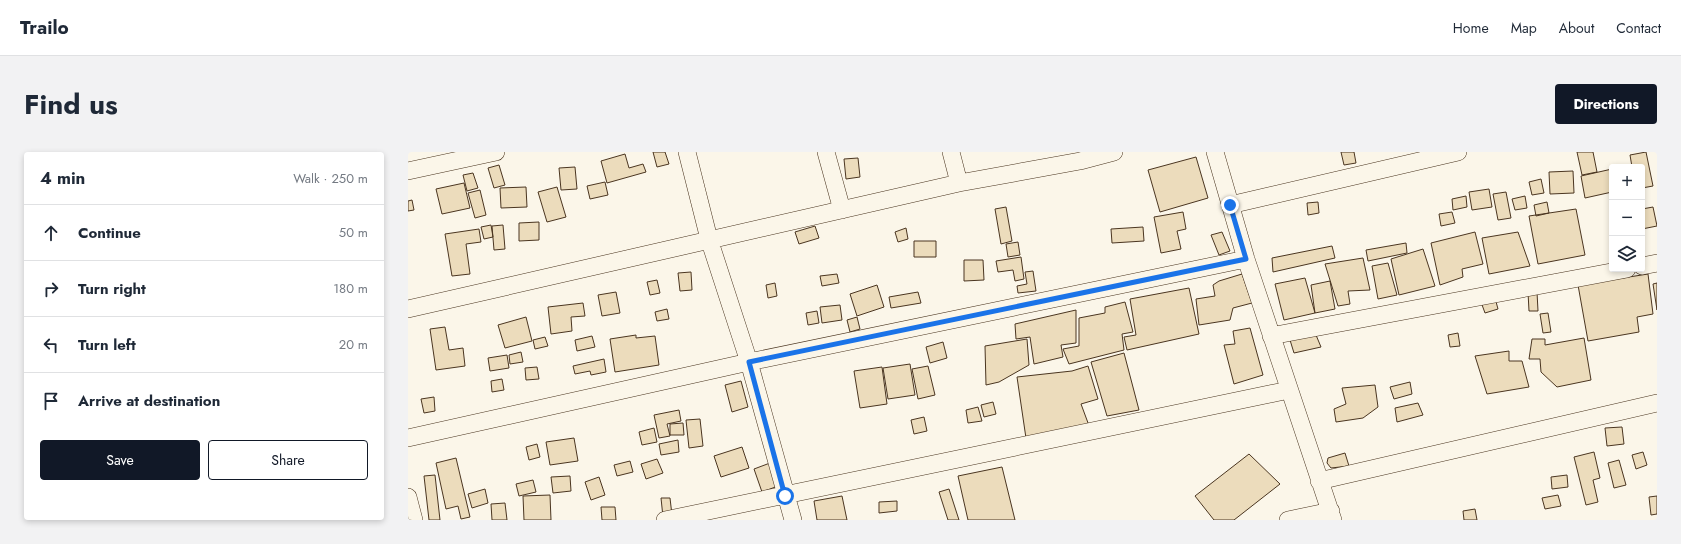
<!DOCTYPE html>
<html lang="en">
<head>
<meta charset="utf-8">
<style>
  body { margin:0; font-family:Jost,sans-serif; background:#f2f2f3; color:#1f2937 }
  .controls { position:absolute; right:12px; top:12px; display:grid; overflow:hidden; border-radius:4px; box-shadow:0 2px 6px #0003 }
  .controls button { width:36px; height:36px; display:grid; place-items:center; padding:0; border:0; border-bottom:1px solid #e0e1e3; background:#fff; color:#1f2937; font:20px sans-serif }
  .stop { position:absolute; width:12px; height:12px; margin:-9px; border:3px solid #1a73e8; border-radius:50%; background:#fff }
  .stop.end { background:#1a73e8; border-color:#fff; box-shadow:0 1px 4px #0008 }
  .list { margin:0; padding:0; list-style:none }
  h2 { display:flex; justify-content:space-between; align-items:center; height:52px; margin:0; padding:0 16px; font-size:17px }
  h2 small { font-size:13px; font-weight:400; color:#747a83 }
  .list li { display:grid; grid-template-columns:26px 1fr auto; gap:12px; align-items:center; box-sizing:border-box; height:56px; padding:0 16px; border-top:1px solid #e0e1e3 }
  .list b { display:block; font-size:15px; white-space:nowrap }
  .list em { font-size:13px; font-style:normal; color:#747a83 }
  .actions { display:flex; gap:8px; padding:12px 16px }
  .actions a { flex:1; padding:9px 0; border:1px solid #111827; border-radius:4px; text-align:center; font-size:14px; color:#111827 }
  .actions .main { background:#111827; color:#fff }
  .icon { flex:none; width:22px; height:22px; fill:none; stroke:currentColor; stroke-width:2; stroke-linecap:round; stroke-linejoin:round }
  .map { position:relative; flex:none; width:1249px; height:368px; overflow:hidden; border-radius:4px }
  header { display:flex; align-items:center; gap:24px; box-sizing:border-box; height:56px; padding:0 20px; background:#fff; border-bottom:1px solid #e0e1e3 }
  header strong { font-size:19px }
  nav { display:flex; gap:22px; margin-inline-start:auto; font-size:14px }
  .intro { display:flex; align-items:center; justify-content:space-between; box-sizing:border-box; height:96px; padding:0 24px }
  h1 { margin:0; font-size:28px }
  .button { padding:10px 18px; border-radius:4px; background:#111827; color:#fff; font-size:14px; font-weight:700 }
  main { display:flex; gap:24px; padding:0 24px }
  aside { flex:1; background:#fff; border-radius:4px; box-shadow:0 2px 6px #0003 }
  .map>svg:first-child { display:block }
</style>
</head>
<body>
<header>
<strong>Trailo</strong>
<nav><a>Home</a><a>Map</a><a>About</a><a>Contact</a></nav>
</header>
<div class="intro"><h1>Find us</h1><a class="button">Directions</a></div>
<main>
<aside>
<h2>4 min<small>Walk · 250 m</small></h2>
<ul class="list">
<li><svg class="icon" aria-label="ahead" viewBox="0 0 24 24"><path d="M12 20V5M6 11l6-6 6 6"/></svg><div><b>Continue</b></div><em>50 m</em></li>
<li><svg class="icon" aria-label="right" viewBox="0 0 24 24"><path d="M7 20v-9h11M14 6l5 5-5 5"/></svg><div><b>Turn right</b></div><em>180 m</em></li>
<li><svg class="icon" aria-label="left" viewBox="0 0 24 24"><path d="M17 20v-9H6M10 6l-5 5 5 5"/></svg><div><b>Turn left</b></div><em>20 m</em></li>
<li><svg class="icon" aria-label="arrive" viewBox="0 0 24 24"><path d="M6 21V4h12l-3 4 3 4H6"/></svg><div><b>Arrive at destination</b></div></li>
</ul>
<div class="actions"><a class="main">Save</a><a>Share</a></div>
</aside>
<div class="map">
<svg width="1249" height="368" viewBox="0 0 1249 368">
  <rect width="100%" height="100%" fill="#fbf6e9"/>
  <path fill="#ecdcbc" stroke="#4a3520" d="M 245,0 L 257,0 L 261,12 L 249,15 Z
    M 933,0 L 946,0 L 948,11 L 936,13 Z
    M 1169,0 L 1185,0 L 1189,20 L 1174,23 Z
    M 1238,0 L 1245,34 L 1234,36 L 1234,15 L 1224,15 L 1222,3 Z
    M 217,2 L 221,16 L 235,12 L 238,20 L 199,31 L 193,9 Z
    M 788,5 L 800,46 L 752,60 L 740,18 Z
    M 450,6 L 452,25 L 438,27 L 436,7 Z
    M 91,13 L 97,33 L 86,36 L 80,16 Z
    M 167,15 L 169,37 L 153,38 L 151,16 Z
    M 1204,17 L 1204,40 L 1177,46 L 1173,24 Z
    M 1165,19 L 1166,41 L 1142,42 L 1141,20 Z
    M 65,21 L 70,36 L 59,39 L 55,23 Z
    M 1133,27 L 1136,41 L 1124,43 L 1121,30 Z
    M 197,30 L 200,43 L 182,47 L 179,34 Z
    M 56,31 L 62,56 L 34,62 L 28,37 Z
    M 118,35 L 119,55 L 93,56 L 92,36 Z
    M 149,35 L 158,65 L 139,70 L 130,40 Z
    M 1081,37 L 1084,55 L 1064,58 L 1061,40 Z
    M 72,38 L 78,63 L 67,66 L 60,41 Z
    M 1098,40 L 1103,66 L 1090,68 L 1085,42 Z
    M 1058,44 L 1059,55 L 1045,58 L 1044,47 Z
    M 1117,44 L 1119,56 L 1107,58 L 1104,47 Z
    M 4,48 L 6,58 L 0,59 L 0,49 Z
    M 910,50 L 911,61 L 900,63 L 899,51 Z
    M 1139,50 L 1141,61 L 1128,64 L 1126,53 Z
    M 598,55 L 604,89 L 593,92 L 587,57 Z
    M 1245,55 L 1249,74 L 1234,77 L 1234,57 Z
    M 1168,57 L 1177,103 L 1130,112 L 1121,64 Z
    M 775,60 L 778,77 L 769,79 L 773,97 L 753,101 L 746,65 Z
    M 1044,60 L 1047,71 L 1033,74 L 1031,62 Z
    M 131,70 L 131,88 L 111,89 L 111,71 Z
    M 83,73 L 85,85 L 76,87 L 73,75 Z
    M 95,73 L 97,97 L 86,98 L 84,74 Z
    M 407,74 L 411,86 L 391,92 L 387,80 Z
    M 735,75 L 736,89 L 704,91 L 703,77 Z
    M 498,76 L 500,87 L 490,90 L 487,80 Z
    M 71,77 L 73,90 L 58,92 L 62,122 L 44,124 L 37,82 Z
    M 814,80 L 822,99 L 811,103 L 803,83 Z
    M 1067,80 L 1075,112 L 1054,117 L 1055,125 L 1032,133 L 1023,91 Z
    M 1110,80 L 1122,114 L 1081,122 L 1074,86 Z
    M 506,89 L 528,89 L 528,105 L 506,105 Z
    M 610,90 L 612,103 L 600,105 L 598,92 Z
    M 998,91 L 999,101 L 960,109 L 958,98 Z
    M 924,94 L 927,106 L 865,120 L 864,106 Z
    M 1015,97 L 1027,134 L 991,143 L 983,107 Z
    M 613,105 L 616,127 L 607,129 L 605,118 L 590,120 L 588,109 Z
    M 955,106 L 962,138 L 940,139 L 942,152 L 930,154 L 917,112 Z
    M 556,108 L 575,108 L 576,128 L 556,129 Z
    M 980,111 L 989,143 L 970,147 L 964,114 Z
    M 625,119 L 628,139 L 610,141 L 609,134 L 619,132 L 617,120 Z
    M 283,120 L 284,138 L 272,139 L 270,121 Z
    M 429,122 L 431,131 L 414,134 L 412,124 Z
    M 834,122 L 844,151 L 825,156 L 822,168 L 791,173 L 788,147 L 807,144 L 805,133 L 811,129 Z
    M 1240,122 L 1245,162 L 1229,165 L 1231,180 L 1180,189 L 1170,133 Z
    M 897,126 L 907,161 L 876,168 L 867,132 Z
    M 249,128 L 252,141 L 242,143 L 239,130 Z
    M 922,129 L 927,157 L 907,161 L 903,133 Z
    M 367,131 L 369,144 L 360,146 L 358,133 Z
    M 1249,131 L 1249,158 L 1245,132 Z
    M 469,133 L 476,155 L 449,164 L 442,142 Z
    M 781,136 L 791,182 L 719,198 L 716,185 L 728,183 L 722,147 Z
    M 208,140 L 212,161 L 194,164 L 190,143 Z
    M 510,140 L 513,151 L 483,156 L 481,145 Z
    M 1120,140 L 1129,140 L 1130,159 L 1121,159 Z
    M 1087,146 L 1090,157 L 1077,161 L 1073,150 Z
    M 717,150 L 725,180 L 714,182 L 716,198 L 661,212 L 655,197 L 671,194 L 671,166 L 697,161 L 697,155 Z
    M 175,151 L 177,164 L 163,165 L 164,179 L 143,182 L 140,155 Z
    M 432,153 L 434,168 L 414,171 L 412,155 Z
    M 259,157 L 261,167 L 249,169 L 247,160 Z
    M 668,158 L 668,191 L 653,193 L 655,205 L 626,212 L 622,185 L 608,187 L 607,172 Z
    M 409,159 L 411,171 L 400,173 L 398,161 Z
    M 1140,161 L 1143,180 L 1135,181 L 1132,162 Z
    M 118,165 L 124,189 L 97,196 L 90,173 Z
    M 449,165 L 452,177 L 442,180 L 439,168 Z
    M 37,175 L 41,198 L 55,196 L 57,214 L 28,218 L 22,177 Z
    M 842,176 L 855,223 L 826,232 L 816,193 L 827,192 L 825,179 Z
    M 1050,181 L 1052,194 L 1042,195 L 1040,183 Z
    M 228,183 L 228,186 L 247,184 L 251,213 L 207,220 L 202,187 Z
    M 908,183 L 913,195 L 886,201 L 882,188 Z
    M 184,184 L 187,195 L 169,199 L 167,188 Z
    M 137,185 L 140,194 L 127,197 L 125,188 Z
    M 1176,186 L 1183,228 L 1149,235 L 1133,220 L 1132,207 L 1121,207 L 1124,187 L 1137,187 L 1137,193 Z
    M 619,187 L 621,213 L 591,230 L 578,233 L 577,194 Z
    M 535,190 L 539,206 L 522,211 L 518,195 Z
    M 1101,199 L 1101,209 L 1114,209 L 1121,235 L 1079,242 L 1067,204 Z
    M 113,200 L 115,210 L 102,212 L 101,203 Z
    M 716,201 L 731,258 L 699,264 L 683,210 Z
    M 99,203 L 101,216 L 82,219 L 80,206 Z
    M 196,207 L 198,220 L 183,223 L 182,219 L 167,222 L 165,214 Z
    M 502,212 L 507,243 L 480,247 L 475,216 Z
    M 520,214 L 527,243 L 510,247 L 504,217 Z
    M 680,214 L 690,247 L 673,252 L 683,279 L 619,293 L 609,225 L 664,219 Z
    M 129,215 L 131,227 L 118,228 L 117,216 Z
    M 474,215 L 479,252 L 452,256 L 446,219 Z
    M 94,227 L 96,238 L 84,240 L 83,229 Z
    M 333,229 L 340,255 L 324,260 L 317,233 Z
    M 1002,230 L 1004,242 L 986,247 L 982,235 Z
    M 967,233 L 970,255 L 955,266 L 928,270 L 926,257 L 938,252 L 934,236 Z
    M 26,245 L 27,259 L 16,261 L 13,247 Z
    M 585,250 L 588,262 L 576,265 L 573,253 Z
    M 1010,251 L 1015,263 L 989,270 L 987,256 Z
    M 570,255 L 574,269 L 560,271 L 558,258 Z
    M 271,258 L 273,269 L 259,272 L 262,284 L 251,286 L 246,263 Z
    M 516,265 L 519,279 L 506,282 L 503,268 Z
    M 292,267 L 295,294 L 281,296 L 278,268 Z
    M 275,271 L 276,283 L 262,283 L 262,272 Z
    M 1214,275 L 1216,292 L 1199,294 L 1197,276 Z
    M 246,276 L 249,290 L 234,293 L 231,280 Z
    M 166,286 L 170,309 L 142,313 L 138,290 Z
    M 270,288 L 271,300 L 253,303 L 251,292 Z
    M 129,292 L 132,305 L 121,308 L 118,295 Z
    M 334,295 L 341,316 L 313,325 L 306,304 Z
    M 1186,300 L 1192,326 L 1185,328 L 1190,350 L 1178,353 L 1166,305 Z
    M 1235,300 L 1239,313 L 1228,317 L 1224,303 Z
    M 937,301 L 941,314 L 923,316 L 919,311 L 920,306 Z
    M 841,302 L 872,332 L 826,368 L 806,368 L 787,344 Z
    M 48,306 L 62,365 L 53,367 L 50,354 L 38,357 L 28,311 Z
    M 249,307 L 255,321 L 238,327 L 233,312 Z
    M 1211,308 L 1218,333 L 1206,336 L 1200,311 Z
    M 222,309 L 225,320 L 209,324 L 206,313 Z
    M 362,311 L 370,334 L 354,340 L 346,317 Z
    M 594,315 L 607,368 L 560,368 L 550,324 Z
    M 27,323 L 32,368 L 21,368 L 16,324 Z
    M 1159,323 L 1160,335 L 1144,337 L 1143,325 Z
    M 162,324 L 163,339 L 145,341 L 143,325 Z
    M 191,325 L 197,343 L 183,348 L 177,330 Z
    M 125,328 L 128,340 L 111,344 L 108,332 Z
    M 77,337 L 80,351 L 64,356 L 60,342 Z
    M 541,337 L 551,368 L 540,368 L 531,340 Z
    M 142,343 L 143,368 L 116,368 L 115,344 Z
    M 1150,343 L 1153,354 L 1137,357 L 1134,346 Z
    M 434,344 L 439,368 L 409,368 L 406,349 Z
    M 1249,344 L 1249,362 L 1243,363 L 1241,345 Z
    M 253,346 L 262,346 L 264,363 L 255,365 Z
    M 489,349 L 489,359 L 471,361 L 471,350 Z
    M 97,351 L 99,368 L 84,368 L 83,352 Z
    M 193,355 L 207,355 L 208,368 L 194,368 Z
    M 1067,357 L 1069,368 L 1056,368 L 1055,359 Z"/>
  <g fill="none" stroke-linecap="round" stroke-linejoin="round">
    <g stroke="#4a3520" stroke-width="18">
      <path id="street" d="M 279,0 L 301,87 L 341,210 L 385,368
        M 418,0 L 434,58
        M 543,0 L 551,31
        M 807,0 L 838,107 L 925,368
        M 0,19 L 88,0
        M 822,53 L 1050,0
        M 1234,114 L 1249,111
        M 0,157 L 551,31 L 672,9 L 706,0
        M 863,184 L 1219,117
        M 0,286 L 341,210 L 838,107
        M 911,329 L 1249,251
        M 0,345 L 6,368
        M 257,368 L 881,238
        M 880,368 L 923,359"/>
    </g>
    <use href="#street" stroke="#fbf6e9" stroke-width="17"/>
  </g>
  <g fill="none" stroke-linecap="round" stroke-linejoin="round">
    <path stroke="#1a73e8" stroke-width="5" d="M 377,344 L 341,210 L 838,107 L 822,53"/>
  </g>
</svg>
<div class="controls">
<button>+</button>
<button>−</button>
<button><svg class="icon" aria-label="layers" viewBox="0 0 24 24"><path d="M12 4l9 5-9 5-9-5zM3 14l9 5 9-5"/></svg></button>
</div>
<div class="stop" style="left:377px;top:344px"></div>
<div class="stop end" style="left:822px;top:53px"></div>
</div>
</main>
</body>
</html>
